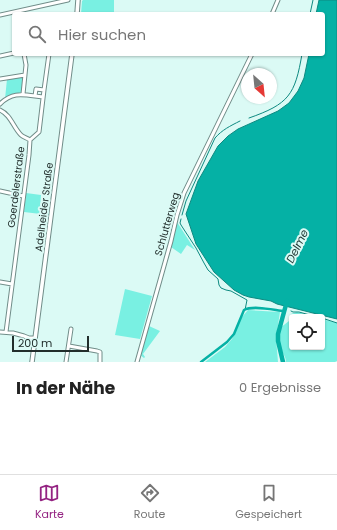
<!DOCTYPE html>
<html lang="de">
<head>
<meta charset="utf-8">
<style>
  body { margin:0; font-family:Poppins,sans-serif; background:#f6f6f6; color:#222 }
  .controls { position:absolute; right:12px; bottom:12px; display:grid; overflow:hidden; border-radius:4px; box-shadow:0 1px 3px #0004 }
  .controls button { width:36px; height:36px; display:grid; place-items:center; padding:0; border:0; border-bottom:1px solid #e0e0e0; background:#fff; color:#222; font:20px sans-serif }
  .compass { position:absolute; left:241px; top:68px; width:36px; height:36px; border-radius:50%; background:#fff; box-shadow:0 1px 3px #0004; rotate:153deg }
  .scale { position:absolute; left:12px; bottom:10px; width:77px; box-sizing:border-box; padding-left:4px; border:2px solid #222e2c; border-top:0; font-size:11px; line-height:14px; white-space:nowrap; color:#222e2c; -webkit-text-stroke:3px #dbfaf5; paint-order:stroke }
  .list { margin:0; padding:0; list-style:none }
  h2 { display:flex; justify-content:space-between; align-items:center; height:52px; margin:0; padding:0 16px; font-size:17px }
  h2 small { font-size:13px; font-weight:400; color:#767676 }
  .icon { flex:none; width:22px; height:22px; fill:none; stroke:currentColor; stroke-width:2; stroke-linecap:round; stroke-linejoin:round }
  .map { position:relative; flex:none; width:337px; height:362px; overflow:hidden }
  .search { position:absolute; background:#fff; box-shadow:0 1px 3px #0004; left:12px; right:12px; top:12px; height:44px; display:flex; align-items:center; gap:10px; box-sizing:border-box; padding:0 14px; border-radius:4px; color:#767676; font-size:15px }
  .sheet { height:112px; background:#fff }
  nav { display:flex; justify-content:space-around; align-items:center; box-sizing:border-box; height:56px; border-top:1px solid #e0e0e0; background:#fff; font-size:11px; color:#767676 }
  nav a { display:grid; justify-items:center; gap:2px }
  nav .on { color:#942382 }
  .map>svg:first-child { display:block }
</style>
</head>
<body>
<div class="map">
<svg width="337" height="362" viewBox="0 0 337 362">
  <rect width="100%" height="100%" fill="#dbfaf5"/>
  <path fill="#79f0e2" d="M 83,0 L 114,0 L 114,14 L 81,14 L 82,1 Z
    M 21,76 L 22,77 L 24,81 C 22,82 21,87 23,89 C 20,95 18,93 13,94 C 10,95 8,97 5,99 L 7,79 Z
    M 26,193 L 41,195 L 40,208 L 50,209 L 49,215 L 24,212 Z
    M 177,222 L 195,250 L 187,245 L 181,254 L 171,247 Z
    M 125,289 L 152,296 L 140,339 L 115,335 Z
    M 248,310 L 280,312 L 276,338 L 278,362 L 205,362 L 225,347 L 232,339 L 242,317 Z
    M 297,312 L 314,317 L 292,317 L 292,347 L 322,347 L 322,319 L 337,323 L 337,361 L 335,362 L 286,362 C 286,357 283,354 281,349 C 279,343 280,335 280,328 L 289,321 L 291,314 Z
    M 149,326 L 160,331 L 143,354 L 145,357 L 144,358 L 140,355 Z"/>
  <path fill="#05b1a5" stroke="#0e8a81" d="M 319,0 L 337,0 L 337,319 L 277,304 L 271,301 L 249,297 L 243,295 L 234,290 L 214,272 L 196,244 L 186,214 L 198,181 L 218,146 L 228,136 L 238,129 L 278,111 L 289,103 L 298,91 L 304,78 L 309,54 L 323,54 L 323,14 L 316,14 Z"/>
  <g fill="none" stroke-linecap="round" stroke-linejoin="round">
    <path stroke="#0e8a81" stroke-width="1" d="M 310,14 L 313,0
      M 249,118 C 289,104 295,95 302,54
      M 182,215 L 186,201 L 215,138 C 222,130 230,126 240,121
      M 181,219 L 180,223 L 181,225 L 196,248 L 204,263 L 208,270 L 218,279 L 219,285 L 221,288 L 226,290 L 231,291 L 247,300 L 245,310
      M 291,311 L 293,312 L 299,312 L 317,317
      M 322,318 L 337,323"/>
    <path stroke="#05b1a5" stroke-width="2.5" d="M 201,362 L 227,342 L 234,334 L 244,310 C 253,305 274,310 284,311"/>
    <path stroke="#05b1a5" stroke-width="4.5" d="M 283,362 L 278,341 L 278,334 L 287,301"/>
    <g stroke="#708c88" stroke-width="5">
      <path id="minor" d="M 272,14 L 278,0
        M 0,15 L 68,0
        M 0,56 L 14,53
        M 0,79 L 25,75
        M 44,90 L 49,54
        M 23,94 L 26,65 L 24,54
        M 0,104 C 11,93 20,94 35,96
        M 0,110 C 11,115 13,127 21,135 C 23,137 27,138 30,140 L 39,132 L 44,90 L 36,89 L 35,96 L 43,97
        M 0,191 L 23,196
        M 0,282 L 12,284
        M 0,332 L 13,333 L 24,336 L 29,338 L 35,338
        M 6,332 L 29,155 L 30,140
        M 69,346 L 97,351 L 100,352 L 100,362
        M 66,362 L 71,329
        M 137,362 L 171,241 L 177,215 L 184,193 L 252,54"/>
    </g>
    <g stroke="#708c88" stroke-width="5.5">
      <path id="major" d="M 77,14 L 78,0
        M 32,362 L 72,54"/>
    </g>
    <use href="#minor" stroke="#fff" stroke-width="3"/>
    <use href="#major" stroke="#fff" stroke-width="3.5"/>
  </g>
  <g text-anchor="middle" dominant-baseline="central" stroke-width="4" stroke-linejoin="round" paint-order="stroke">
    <g font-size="10" fill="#222e2c" stroke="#dbfaf5">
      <text transform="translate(16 187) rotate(-83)">Goerdelerstraße</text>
      <text transform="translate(44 207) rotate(-83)">Adelheider Straße</text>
      <text transform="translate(167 224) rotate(-74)">Schlutterweg</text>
    </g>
    <g font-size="11" font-style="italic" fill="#1e3532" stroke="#dbfaf5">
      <text transform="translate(297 246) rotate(-64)">Delme</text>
    </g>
  </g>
</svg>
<div class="controls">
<button><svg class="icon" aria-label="locate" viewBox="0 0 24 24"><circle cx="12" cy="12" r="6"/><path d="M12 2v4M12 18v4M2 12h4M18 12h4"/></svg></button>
</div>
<svg class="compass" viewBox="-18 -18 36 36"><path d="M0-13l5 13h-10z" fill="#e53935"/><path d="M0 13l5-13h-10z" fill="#767676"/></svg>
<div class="scale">200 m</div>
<div class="search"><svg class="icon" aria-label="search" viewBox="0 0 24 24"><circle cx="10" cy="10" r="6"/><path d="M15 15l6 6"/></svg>Hier suchen</div>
</div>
<section class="sheet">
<h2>In der Nähe<small>0 Ergebnisse</small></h2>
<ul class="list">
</ul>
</section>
<nav>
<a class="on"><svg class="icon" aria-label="map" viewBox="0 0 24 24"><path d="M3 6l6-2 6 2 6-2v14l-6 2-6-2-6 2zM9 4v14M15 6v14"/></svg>Karte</a>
<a><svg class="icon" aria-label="directions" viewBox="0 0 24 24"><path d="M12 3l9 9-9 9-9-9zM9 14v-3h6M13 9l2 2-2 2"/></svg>Route</a>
<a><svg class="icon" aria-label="saved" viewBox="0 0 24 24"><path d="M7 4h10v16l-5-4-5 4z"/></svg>Gespeichert</a>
</nav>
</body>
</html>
